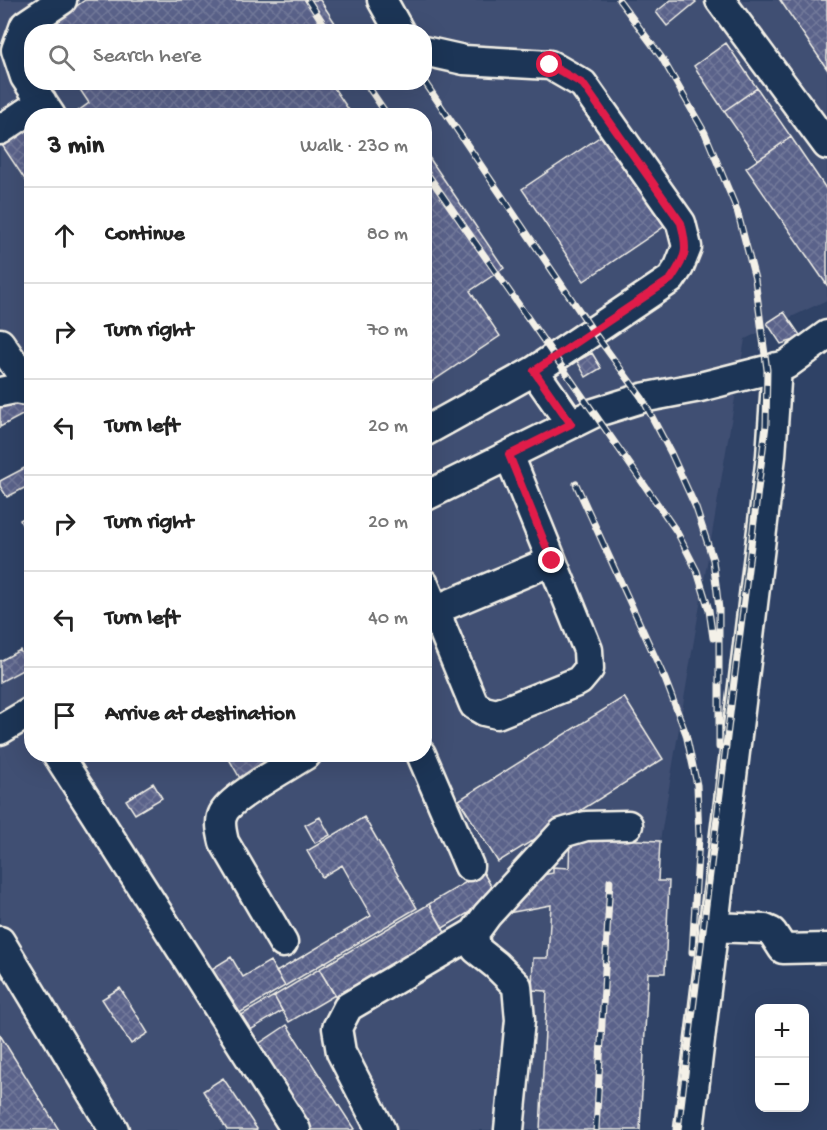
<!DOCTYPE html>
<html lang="en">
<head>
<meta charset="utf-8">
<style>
  body { margin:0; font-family:"Gochi Hand",sans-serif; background:#f2f2f2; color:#222 }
  .controls { position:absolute; right:18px; bottom:18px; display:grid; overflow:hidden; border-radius:12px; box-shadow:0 6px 24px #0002 }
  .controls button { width:54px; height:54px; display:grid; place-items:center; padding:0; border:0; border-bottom:2px solid #e0e0e0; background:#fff; color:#222; font:30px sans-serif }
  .stop { position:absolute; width:18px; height:18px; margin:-14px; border:4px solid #e11d48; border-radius:50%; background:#fff }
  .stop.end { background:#e11d48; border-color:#fff; box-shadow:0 2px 6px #0008 }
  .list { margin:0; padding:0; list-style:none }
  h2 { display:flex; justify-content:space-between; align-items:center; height:78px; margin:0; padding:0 24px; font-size:26px }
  h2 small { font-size:20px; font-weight:400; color:#767676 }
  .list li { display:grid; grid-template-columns:39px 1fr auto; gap:18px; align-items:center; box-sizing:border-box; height:96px; padding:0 24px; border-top:2px solid #e0e0e0 }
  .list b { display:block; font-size:22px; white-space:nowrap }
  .list em { font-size:20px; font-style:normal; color:#767676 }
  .icon { flex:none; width:33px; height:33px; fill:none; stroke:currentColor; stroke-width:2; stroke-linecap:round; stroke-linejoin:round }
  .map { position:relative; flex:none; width:827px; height:1130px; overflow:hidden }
  .search { position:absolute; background:#fff; box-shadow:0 6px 24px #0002; left:24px; top:24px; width:408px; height:66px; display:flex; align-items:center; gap:15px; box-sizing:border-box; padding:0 21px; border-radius:24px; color:#767676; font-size:22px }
  .panel { position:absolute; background:#fff; box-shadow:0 6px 24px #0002; left:24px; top:108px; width:408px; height:654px; border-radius:24px }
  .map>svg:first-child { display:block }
</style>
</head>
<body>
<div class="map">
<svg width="827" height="1130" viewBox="0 0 827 1130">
  <defs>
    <pattern id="building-cross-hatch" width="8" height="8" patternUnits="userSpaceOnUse" patternTransform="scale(1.5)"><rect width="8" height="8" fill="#5a628a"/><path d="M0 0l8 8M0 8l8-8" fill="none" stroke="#72799a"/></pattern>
  </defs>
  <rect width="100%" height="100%" fill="#2f4266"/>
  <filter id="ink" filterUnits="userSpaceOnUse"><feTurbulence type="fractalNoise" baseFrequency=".0167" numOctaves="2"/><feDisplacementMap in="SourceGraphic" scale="12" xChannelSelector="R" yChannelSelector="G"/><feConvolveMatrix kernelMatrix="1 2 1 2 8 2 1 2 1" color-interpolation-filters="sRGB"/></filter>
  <g filter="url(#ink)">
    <path fill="#404f73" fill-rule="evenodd" d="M 0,0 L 827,0 L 827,300 L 745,339 L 611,1130 L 0,1130 L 0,669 L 31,654 L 32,754 L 424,754 L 424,116 L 32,116 L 31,371 L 0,325 ZM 32,32 L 424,32 L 424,82 L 32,82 Z"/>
    <path fill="url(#building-cross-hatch)" stroke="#f4f1e8" stroke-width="1.5" d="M 85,0 L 320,0 L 341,32 L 41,32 Z
      M 671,0 L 694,0 L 696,2 L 667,26 L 656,12 Z
      M 780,0 L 827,0 L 827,69 Z
      M 726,43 L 757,88 L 724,111 L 694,66 Z
      M 75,82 L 330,82 L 353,116 L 71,116 L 89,103 Z
      M 757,88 L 791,137 L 758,160 L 724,111 Z
      M 32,125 L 32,190 L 2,145 Z
      M 604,134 L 665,226 L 584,281 L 522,189 Z
      M 791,137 L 827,190 L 827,285 L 746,168 Z
      M 424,150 L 504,268 L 470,291 L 500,336 L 424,387 Z
      M 784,312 L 802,338 L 781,344 L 767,323 Z
      M 592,353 L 601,368 L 586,377 L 577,361 Z
      M 18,397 L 28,412 L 0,427 L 0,407 Z
      M 32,464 L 32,484 L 7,497 L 0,486 L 0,481 Z
      M 32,513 L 32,529 L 26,533 L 20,520 Z
      M 20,650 L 28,667 L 0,682 L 0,661 Z
      M 624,697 L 663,759 L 498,862 L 459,800 Z
      M 237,754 L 284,754 L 241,780 L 229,759 Z
      M 153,783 L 162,798 L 135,814 L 126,800 Z
      M 320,817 L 330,835 L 315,843 L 305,825 Z
      M 364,817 L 417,908 L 285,986 L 276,972 L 371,916 L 342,865 L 322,877 L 307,851 Z
      M 570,837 L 660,841 L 658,881 L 669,881 L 665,973 L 648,973 L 640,1130 L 540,1130 L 547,991 L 532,990 L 533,958 L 548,958 L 551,905 L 508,913 L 528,878 L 553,873 L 553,867 L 569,868 Z
      M 483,872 L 497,896 L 443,928 L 429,904 Z
      M 429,904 L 447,936 L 338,1001 L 319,969 Z
      M 231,957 L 243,977 L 270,961 L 285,986 L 236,1015 L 210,970 Z
      M 319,969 L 335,995 L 289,1022 L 274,996 Z
      M 120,988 L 148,1033 L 131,1044 L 102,999 Z
      M 274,996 L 282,1011 L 247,1032 L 238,1017 Z
      M 287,1025 L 354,1129 L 352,1130 L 311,1130 L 257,1045 Z
      M 0,1035 L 59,1130 L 0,1130 Z
      M 223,1078 L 257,1129 L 256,1130 L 227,1130 L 203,1091 Z"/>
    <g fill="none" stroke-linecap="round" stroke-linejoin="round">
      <g stroke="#f4f1e8" stroke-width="33">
        <path id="minor" d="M 382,0 L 400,32
          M 720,0 L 827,145
          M 424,51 L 464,60 L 550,65 L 583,84 L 681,223 L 687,247 L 679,267 L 671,279 L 534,371 L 424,432
          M 51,116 L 25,77 L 16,50 L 25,25 L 62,0
          M 0,130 L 42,102
          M 0,343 L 32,390
          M 534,371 L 571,424
          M 0,392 L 15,389 L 32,392
          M 424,497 L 594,413 L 642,398 L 700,387 L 786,365 L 827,335
          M 424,584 L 474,705 L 484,711 L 497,714 L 579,681 L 589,669 L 588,650 L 509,455
          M 435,610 L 552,561
          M 0,730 L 32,711
          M 57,754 L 296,1130
          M 421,754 L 469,866
          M 713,927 L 765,929 L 772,932 L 783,949 L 827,948
          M 0,941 L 114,1130
          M 283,943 L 224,842 C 222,833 219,822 223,814 C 229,798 291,765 307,754
          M 381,1130 L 341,1052 L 337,1028 L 348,1007 L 474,933
          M 509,1130 L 520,1020 L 517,986 L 496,965 L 476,949 L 474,933 L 487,915 L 562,833 L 586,826 L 628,825
          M 689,1130 L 771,456 L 777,367"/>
      </g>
      <use href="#minor" stroke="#1d3557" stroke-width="28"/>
      <g stroke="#f4f1e8" stroke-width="7">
        <path id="rail" d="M 308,0 L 329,32
          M 619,0 L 662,58 L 705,133 L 737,210 L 755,279 L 767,370 L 766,425 L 678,1130
          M 424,81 L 593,331 L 642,398 L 671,453 L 696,508 L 713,560 L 719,609 L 719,747
          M 365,82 L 388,116
          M 424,169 L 677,532 L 697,571 L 709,610 L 713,638
          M 576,484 L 665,679 L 686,734 L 697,785 L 699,838 L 692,952
          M 596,1130 L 610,881"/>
      </g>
      <use href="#rail" stroke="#1d3557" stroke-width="4.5" stroke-dasharray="14" stroke-linecap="butt"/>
    </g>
  </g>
  <g fill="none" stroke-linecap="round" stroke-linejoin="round" filter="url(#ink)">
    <path stroke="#e11d48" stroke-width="8" d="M 550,65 L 583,84 L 681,223 C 688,251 687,255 671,279 L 534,371 L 571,424 L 509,455 L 552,561"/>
  </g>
</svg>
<div class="controls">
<button>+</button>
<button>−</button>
</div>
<div class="stop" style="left:550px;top:65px"></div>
<div class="stop end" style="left:552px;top:561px"></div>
<div class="search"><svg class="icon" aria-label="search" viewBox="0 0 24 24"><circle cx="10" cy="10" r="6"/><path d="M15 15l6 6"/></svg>Search here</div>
<section class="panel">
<h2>3 min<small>Walk · 230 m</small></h2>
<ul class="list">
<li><svg class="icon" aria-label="ahead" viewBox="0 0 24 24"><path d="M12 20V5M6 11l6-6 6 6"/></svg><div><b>Continue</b></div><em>80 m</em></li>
<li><svg class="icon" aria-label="right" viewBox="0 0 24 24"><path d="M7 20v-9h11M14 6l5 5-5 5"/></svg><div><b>Turn right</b></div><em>70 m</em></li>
<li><svg class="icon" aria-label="left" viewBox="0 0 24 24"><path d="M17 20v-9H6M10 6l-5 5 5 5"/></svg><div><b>Turn left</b></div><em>20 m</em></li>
<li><svg class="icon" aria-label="right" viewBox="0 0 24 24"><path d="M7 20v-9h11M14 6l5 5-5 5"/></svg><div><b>Turn right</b></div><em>20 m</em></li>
<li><svg class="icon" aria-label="left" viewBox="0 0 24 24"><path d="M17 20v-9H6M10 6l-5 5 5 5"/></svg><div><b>Turn left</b></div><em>40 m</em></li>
<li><svg class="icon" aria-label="arrive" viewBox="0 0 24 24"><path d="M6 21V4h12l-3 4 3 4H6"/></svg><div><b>Arrive at destination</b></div></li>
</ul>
</section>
</div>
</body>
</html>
